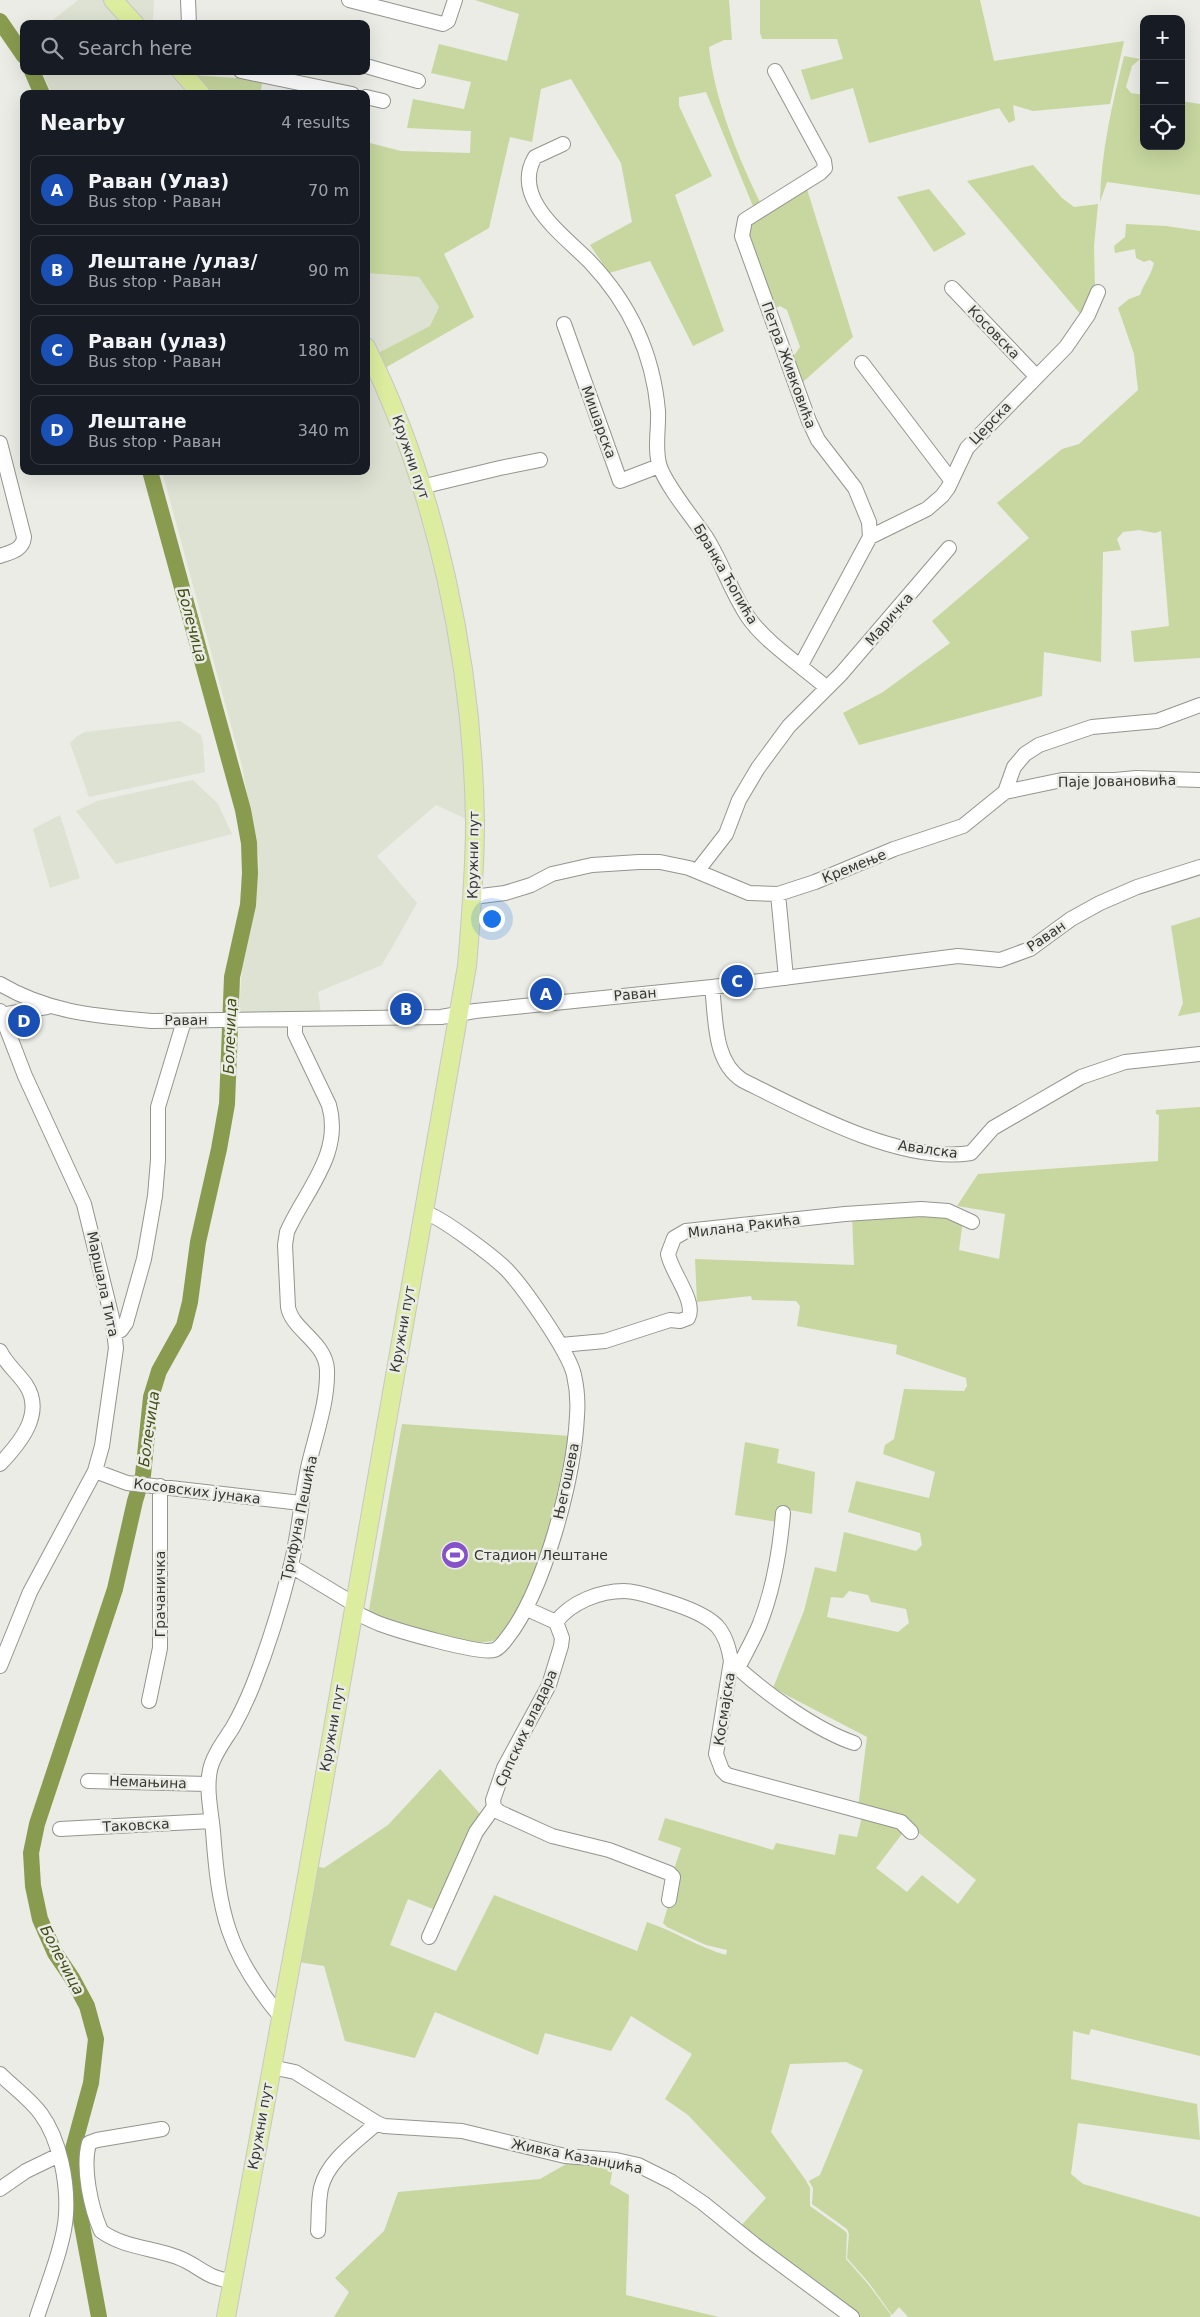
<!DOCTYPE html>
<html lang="en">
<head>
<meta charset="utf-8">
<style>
  body { margin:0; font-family:"DejaVu Sans",sans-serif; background:#20242c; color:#f1f3f6 }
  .controls { position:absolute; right:15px; top:15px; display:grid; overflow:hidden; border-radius:10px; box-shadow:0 5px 20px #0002 }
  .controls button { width:45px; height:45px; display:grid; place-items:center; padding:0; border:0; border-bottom:1px solid #363941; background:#171b24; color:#f1f3f6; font:25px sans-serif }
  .you { position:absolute; left:491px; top:918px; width:18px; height:18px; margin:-12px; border:4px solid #fff; border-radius:50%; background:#1a73e8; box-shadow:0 0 0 8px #1a73e833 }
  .badge { display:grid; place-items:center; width:32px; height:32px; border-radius:50%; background:#ea580c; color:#fff; font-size:16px; font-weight:700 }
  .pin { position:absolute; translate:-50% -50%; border:2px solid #fff; box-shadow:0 1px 5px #0006 }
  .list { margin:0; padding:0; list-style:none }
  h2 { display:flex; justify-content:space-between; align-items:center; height:65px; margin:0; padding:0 20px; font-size:21px }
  h2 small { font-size:16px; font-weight:400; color:#9ea1a6 }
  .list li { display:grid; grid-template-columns:32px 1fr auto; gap:15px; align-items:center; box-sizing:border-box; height:70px; margin:0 10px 10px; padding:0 10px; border:1px solid #363941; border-radius:10px }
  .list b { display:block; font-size:19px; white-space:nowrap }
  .list p { margin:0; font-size:16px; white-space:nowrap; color:#9ea1a6 }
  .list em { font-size:16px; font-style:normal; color:#9ea1a6 }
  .icon { flex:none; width:28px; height:28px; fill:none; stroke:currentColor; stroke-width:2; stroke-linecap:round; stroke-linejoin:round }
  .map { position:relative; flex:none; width:1200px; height:2317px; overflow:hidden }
  .search { position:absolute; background:#171b24; box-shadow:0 5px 20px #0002; left:20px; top:20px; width:350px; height:55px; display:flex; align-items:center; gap:12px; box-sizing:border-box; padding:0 18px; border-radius:10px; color:#9ea1a6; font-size:19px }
  .panel { position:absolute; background:#171b24; box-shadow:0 5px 20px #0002; left:20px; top:90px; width:350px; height:385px; border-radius:10px }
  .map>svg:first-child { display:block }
</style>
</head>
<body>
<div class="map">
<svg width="1200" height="2317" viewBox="0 0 1200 2317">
  <rect width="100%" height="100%" fill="#eaece5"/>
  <path fill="#dee2d3" d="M 78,0 L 109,0 L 133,24 L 48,24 Z
    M 127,0 L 154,0 L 153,19 L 150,24 L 144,24 L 125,3 Z
    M 42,71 L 180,71 L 198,94 L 52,94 Z
    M 366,273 L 419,277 L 439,307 L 431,326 L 378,353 L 366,331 Z
    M 366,358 L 407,456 L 455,646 L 475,823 L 436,805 L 377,856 L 417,903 L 382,965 L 318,992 L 321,1013 L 239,1012 L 242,969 L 255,910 L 259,859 L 242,766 L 162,471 L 366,471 Z
    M 180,721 L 201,735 L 203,744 L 205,772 L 89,797 L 70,743 L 77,736 L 85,732 Z
    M 193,780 L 218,804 L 232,834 L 116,864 L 76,811 L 97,801 Z
    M 60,815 L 80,878 L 50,888 L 33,829 Z"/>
  <path fill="#c7d79f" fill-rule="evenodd" d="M 475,0 L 729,0 L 732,40 L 724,40 L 709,47 C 714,99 739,160 762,206 L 755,211 L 706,92 L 679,97 L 679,106 L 712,176 L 675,195 L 724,331 L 693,346 L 650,261 L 609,273 L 590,245 L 632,222 L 621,163 L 571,79 L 541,89 L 532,142 L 510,137 L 489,228 L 444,254 L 474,317 L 385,368 L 378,353 L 430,326 L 439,307 L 419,277 L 366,273 L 366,142 L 401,151 L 470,153 L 471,131 L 407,128 L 413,99 L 464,109 L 471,82 L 431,73 L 439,44 L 507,61 L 519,14 Z
    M 760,0 L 980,0 L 994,61 L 1124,41 L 1110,104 L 1033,111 L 1013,105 L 1015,120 L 1009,123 L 999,108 L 869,143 L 853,88 L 811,100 L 801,70 L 843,59 L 837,39 L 762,39 L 760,33 Z
    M 1124,56 L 1140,59 L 1132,66 L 1126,87 L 1131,93 L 1144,95 L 1144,146 L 1181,146 L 1181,101 L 1200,104 L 1200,195 L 1107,182 L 1100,202 C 1101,152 1112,105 1124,56 Z
    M 193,75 L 263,80 L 260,94 L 209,94 Z
    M 1033,165 L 1062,198 L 1074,207 L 1098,204 L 1094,246 L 1095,290 L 1083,317 L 967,181 Z
    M 807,189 L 853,337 L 803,382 L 793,357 L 800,347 L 787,310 L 780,306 L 773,309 L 744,236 L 747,226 Z
    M 929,189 L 966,234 L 934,252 L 897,197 Z
    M 1126,224 L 1166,226 L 1200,231 L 1200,658 L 1134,662 L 1131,631 L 1169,626 L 1161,531 L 1155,533 L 1139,530 L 1123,532 L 1117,539 L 1121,550 L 1103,552 L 1101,662 L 1044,652 L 1042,696 L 859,745 L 843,713 L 883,692 L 950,643 L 932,621 L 1029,538 L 997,503 L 1062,449 L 1079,444 L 1138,390 L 1134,354 L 1118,308 L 1129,299 L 1140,295 C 1144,283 1151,276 1154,263 L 1150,260 L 1144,262 L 1136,258 L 1135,249 L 1115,253 L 1114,246 L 1125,237 Z
    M 1200,917 L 1200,1012 L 1178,1016 L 1183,1003 L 1171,926 Z
    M 1200,1107 L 1200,2056 L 1091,2029 L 1089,2035 L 1073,2031 L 1071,2079 L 1197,2104 L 1200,2140 L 1078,2123 L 1071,2174 L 1083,2184 L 1200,2217 L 1200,2317 L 908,2317 L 899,2307 L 892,2315 L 869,2283 L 847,2258 L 849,2234 L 847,2229 L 812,2204 L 813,2188 L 809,2181 L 820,2175 L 863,2070 L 846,2062 L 790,2064 L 771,2132 L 805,2179 L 810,2188 L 810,2206 L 845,2231 L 847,2234 L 846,2259 L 868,2284 L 891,2315 L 890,2317 L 856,2317 L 739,2228 L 766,2198 L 688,2115 L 665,2099 L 692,2054 L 631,2016 L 611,2051 L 545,2033 L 538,2055 L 435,2012 L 415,2058 L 345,2041 L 324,1966 L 298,1962 L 315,1866 L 324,1868 L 388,1825 L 440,1769 L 482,1816 L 438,1911 L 408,1899 L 390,1945 L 456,1971 L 494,1895 L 637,1951 L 647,1922 C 674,1931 698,1947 726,1955 L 727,1950 L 706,1945 L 667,1927 L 663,1923 L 670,1900 L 672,1875 L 681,1848 L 658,1840 L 665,1818 L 773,1850 L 776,1843 L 835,1855 L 839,1834 L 857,1837 L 862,1817 L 900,1826 L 902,1834 L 876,1868 L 907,1892 L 922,1875 L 958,1904 L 976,1880 L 903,1820 L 858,1808 L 867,1737 L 773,1688 L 804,1611 L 815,1567 L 836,1572 L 844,1532 L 916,1551 L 922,1545 L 920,1533 L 848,1512 L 856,1481 L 929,1498 L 935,1472 L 883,1454 L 885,1445 L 894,1439 L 904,1389 L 964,1391 L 967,1386 L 966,1378 L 896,1354 L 897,1345 L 797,1326 L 800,1306 L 796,1301 L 752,1300 L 751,1296 L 697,1302 L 695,1259 L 854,1265 L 852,1215 L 921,1211 L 963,1220 L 959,1250 L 999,1259 L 1005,1214 L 957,1206 L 978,1174 L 1158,1161 L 1159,1115 L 1156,1114 L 1156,1110 ZM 849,1591 L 868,1595 L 871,1602 L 906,1609 L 909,1623 L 898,1632 L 827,1617 L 831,1597 L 843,1598 Z
    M 402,1424 L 571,1436 L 559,1505 L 526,1601 L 508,1629 L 493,1641 L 477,1643 L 386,1621 L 369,1610 Z
    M 745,1442 L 779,1449 L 777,1463 L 815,1472 L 812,1514 L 778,1508 L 777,1522 L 735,1515 Z
    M 575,2159 L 614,2162 L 610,2184 L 629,2195 L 626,2295 L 719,2317 L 334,2317 L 349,2292 L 335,2278 L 384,2231 L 398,2192 L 540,2179 Z"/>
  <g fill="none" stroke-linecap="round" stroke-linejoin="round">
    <path stroke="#899b4f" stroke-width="16" d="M 0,21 L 24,56
      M 32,71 L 42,94
      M 99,2317 L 73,2177 L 73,2149 L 91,2083 L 96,2039 L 87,2006 L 72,1978 L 55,1953 L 40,1919 L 33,1886 L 31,1853 L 37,1824 L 115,1589 L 135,1501 L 143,1475 L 151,1397 L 159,1371 L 184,1326 L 190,1302 L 198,1242 L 219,1149 L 227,1104 L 232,977 L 248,905 L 250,873 L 249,843 L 243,810 L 150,471"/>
    <g stroke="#93958e" stroke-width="16">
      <path id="minor" d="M 188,0 L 189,24
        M 349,0 L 443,24 L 448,21 L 455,0
        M 366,66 L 418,81
        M 241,71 L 352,94
        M 775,71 L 824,161 L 825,168 L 820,173 L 745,220 L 742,236 L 809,421 L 818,440 L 855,488 L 869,522 L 870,537 L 801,665
        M 366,97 L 383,101
        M 563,144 L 535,157 C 510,199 566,237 590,262 C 629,303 653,354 658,411 C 659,428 654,450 660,467 C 667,487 693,518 706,537 C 722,562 731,592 748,617 C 765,642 803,667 827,688
        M 952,288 L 1036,376
        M 564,324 L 620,481 L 659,466
        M 862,363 L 951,480
        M 0,443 L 24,537 C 23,550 11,552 0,556
        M 421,487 L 500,468 L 540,460
        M 870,537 L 927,509 L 942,496 L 948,488 L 967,448 L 1066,347 L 1088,315 L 1098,292
        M 1005,792 L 1062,780 L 1115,780 L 1136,778 L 1200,780
        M 698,870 L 726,834 L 739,800 L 758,768 L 789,726 L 841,674 L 949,548
        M 778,894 L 786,978
        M 473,897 L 505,893 L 531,885 L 552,874 L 592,865 L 639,862 L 660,862 L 689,868 L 749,893 L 778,894 L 815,882 L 894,849 L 963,826 L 1005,792 L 1014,767 L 1025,754 L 1039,745 L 1092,727 L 1157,721 L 1200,705
        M 0,984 C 49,1013 97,1016 152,1021 L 441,1017 L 475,1011 L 712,987 L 958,956 L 1000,960 L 1030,949 L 1071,919 L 1100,903 L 1137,887 L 1200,867
        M 712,987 C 716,1018 713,1061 742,1080 C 804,1111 901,1164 971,1153 L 993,1128 L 1081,1077 L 1125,1062 L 1200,1054
        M 0,1011 L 25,1076 L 84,1204 L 113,1322 L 116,1348 L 102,1446 L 95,1471 L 30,1592 L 0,1666
        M 0,1015 L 47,1007
        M 115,1333 L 121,1330 L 126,1323 L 144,1259 L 155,1196 L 158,1160 L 158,1107 L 184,1021
        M 561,1345 L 605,1341 L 670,1320 L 680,1321 L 688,1318 C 697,1302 671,1272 668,1254 L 674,1238 L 686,1231 L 845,1214 L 921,1209 L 948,1211 L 972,1222
        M 0,1351 C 6,1364 18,1373 26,1385 C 45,1414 19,1444 0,1464
        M 95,1471 L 127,1483 L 301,1503
        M 291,1566 L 354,1604
        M 527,1609 L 556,1622 L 562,1638 L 561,1646 L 549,1685 L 504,1768 L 493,1800 L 494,1807 L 499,1812 L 552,1836 L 609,1850 L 669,1873 L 673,1877 L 669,1900
        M 352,1611 C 361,1615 370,1620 380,1624 C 396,1630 481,1655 494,1650 C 499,1649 504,1642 507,1638 C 545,1590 574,1477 577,1416 C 578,1403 577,1388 574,1375 C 569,1352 524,1288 507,1270 C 494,1257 439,1215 423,1212
        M 556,1622 C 571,1602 600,1591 624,1591 C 639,1591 655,1598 669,1602 C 685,1607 705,1614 717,1626 C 726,1636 729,1648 731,1661 L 716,1754 L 722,1770 L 727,1775 L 901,1822 L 911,1832
        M 731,1661 L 738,1668 C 745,1654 753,1640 759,1626 C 773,1591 780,1550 783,1513
        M 738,1668 C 768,1695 816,1730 854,1743
        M 149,1701 L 160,1648 L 160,1486
        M 88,1781 L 208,1784
        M 60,1829 L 212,1821
        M 429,1937 L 476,1832 L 494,1807
        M 280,2016 C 227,1952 219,1913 213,1831 C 211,1811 206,1790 210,1770 C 213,1755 225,1740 233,1727 C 241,1713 247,1700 253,1685 C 268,1647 281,1605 291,1565 C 299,1533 301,1500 308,1468 C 315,1436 328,1403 327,1370 C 326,1342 292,1330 288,1307 L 285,1245 L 287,1232 C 305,1191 343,1154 329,1105 L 295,1034 L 295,1020
        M 271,2067 L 295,2072 L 377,2123 L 384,2126 L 462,2131 L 565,2156 L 616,2160 L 638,2165 L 672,2182 L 703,2203 L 755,2245 L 852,2317
        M 0,2074 C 13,2087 30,2099 41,2114 C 60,2140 68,2183 66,2214 C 65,2242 46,2289 37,2317
        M 162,2129 L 97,2140 L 89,2143 C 82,2168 91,2208 101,2231 C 122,2247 153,2248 177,2257 C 201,2266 204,2278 233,2281
        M 0,2189 L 26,2171 L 59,2155
        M 318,2231 C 319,2217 318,2202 321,2188 C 327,2161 357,2141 377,2123"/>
    </g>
    <g stroke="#c7c7c6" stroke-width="20">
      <path id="major" d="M 113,0 L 135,24
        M 181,71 L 201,94
        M 226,2317 L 305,1888 L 467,966 C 471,918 475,871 475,823 C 473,663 437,490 366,347"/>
    </g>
    <use href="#minor" stroke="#fff" stroke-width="14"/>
    <use href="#major" stroke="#dced9f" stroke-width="18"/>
  </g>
  <defs>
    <g id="stadium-disc" transform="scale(1.4375)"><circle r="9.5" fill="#8552ca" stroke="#eaece5"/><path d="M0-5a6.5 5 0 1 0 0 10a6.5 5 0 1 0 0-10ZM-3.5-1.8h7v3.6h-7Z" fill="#fff"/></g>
  </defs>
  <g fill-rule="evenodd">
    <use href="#stadium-disc" x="455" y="1555"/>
  </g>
  <g text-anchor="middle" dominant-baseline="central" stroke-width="5" stroke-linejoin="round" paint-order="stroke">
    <g font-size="14" fill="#373835" stroke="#eaece5">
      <text transform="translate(994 332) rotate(46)">Косовска</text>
      <text transform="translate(789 365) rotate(70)">Петра Живковића</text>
      <text transform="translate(599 422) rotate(70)">Мишарска</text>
      <text transform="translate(990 423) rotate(-46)">Церска</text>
      <text transform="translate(411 457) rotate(71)">Кружни пут</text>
      <text transform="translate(726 574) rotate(60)">Бранка Ћопића</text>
      <text transform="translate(889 619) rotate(-49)">Маричка</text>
      <text transform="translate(1117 781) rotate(-1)">Паје Јовановића</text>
      <text transform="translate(473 855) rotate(-89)">Кружни пут</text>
      <text transform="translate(854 866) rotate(-22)">Кремење</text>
      <text transform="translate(1046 936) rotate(-34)">Раван</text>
      <text transform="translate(635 994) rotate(-5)">Раван</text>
      <text transform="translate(186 1020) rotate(-1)">Раван</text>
      <text transform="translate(928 1149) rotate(8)">Авалска</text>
      <text transform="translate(744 1226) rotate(-7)">Милана Ракића</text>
      <text transform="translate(103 1284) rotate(78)">Маршала Тита</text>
      <text transform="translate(402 1329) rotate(-80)">Кружни пут</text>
      <text transform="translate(566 1481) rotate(-78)">Његошева</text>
      <text transform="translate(197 1491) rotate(7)">Косовских јунака</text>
      <text transform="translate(299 1518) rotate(-78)">Трифуна Пешића</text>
      <text transform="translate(160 1594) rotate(-90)">Грачаничка</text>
      <text transform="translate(724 1709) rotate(-81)">Космајска</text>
      <text transform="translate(332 1728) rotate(-80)">Кружни пут</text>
      <text transform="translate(526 1728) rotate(-65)">Српских владара</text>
      <text transform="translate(148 1782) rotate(2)">Немањина</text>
      <text transform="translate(136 1825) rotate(-3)">Таковска</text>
      <text transform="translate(260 2126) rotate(-80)">Кружни пут</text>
      <text transform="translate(577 2156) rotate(11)">Живка Казанџића</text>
    </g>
    <g font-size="14" fill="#373835" stroke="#eaece5" text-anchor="start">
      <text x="474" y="1555">Стадион Лештане</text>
    </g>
    <g font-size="15" font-style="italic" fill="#414d14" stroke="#eaece5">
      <text transform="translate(192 625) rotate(75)">Болечица</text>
      <text transform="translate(230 1036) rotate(-88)">Болечица</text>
      <text transform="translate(149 1429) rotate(-82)">Болечица</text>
      <text transform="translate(62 1960) rotate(62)">Болечица</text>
    </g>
  </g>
</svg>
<div class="controls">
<button>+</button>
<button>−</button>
<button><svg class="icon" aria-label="locate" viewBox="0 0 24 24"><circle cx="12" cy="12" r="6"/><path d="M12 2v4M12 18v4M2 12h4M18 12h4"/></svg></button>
</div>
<div class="you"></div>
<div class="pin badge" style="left:546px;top:994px;background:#1a4fb4">A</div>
<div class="pin badge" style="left:406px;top:1009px;background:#1a4fb4">B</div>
<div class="pin badge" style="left:737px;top:981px;background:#1a4fb4">C</div>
<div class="pin badge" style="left:24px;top:1021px;background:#1a4fb4">D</div>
<div class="search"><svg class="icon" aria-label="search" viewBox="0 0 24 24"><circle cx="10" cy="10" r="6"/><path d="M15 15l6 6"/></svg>Search here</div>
<section class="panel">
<h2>Nearby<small>4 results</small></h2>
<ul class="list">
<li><span class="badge" style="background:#1a4fb4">A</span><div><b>Раван (Улаз)</b><p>Bus stop · Раван</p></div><em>70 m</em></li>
<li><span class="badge" style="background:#1a4fb4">B</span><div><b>Лештане /улаз/</b><p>Bus stop · Раван</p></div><em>90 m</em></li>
<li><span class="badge" style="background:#1a4fb4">C</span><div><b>Раван (улаз)</b><p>Bus stop · Раван</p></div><em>180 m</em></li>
<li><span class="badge" style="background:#1a4fb4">D</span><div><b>Лештане</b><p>Bus stop · Раван</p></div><em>340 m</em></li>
</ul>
</section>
</div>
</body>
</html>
